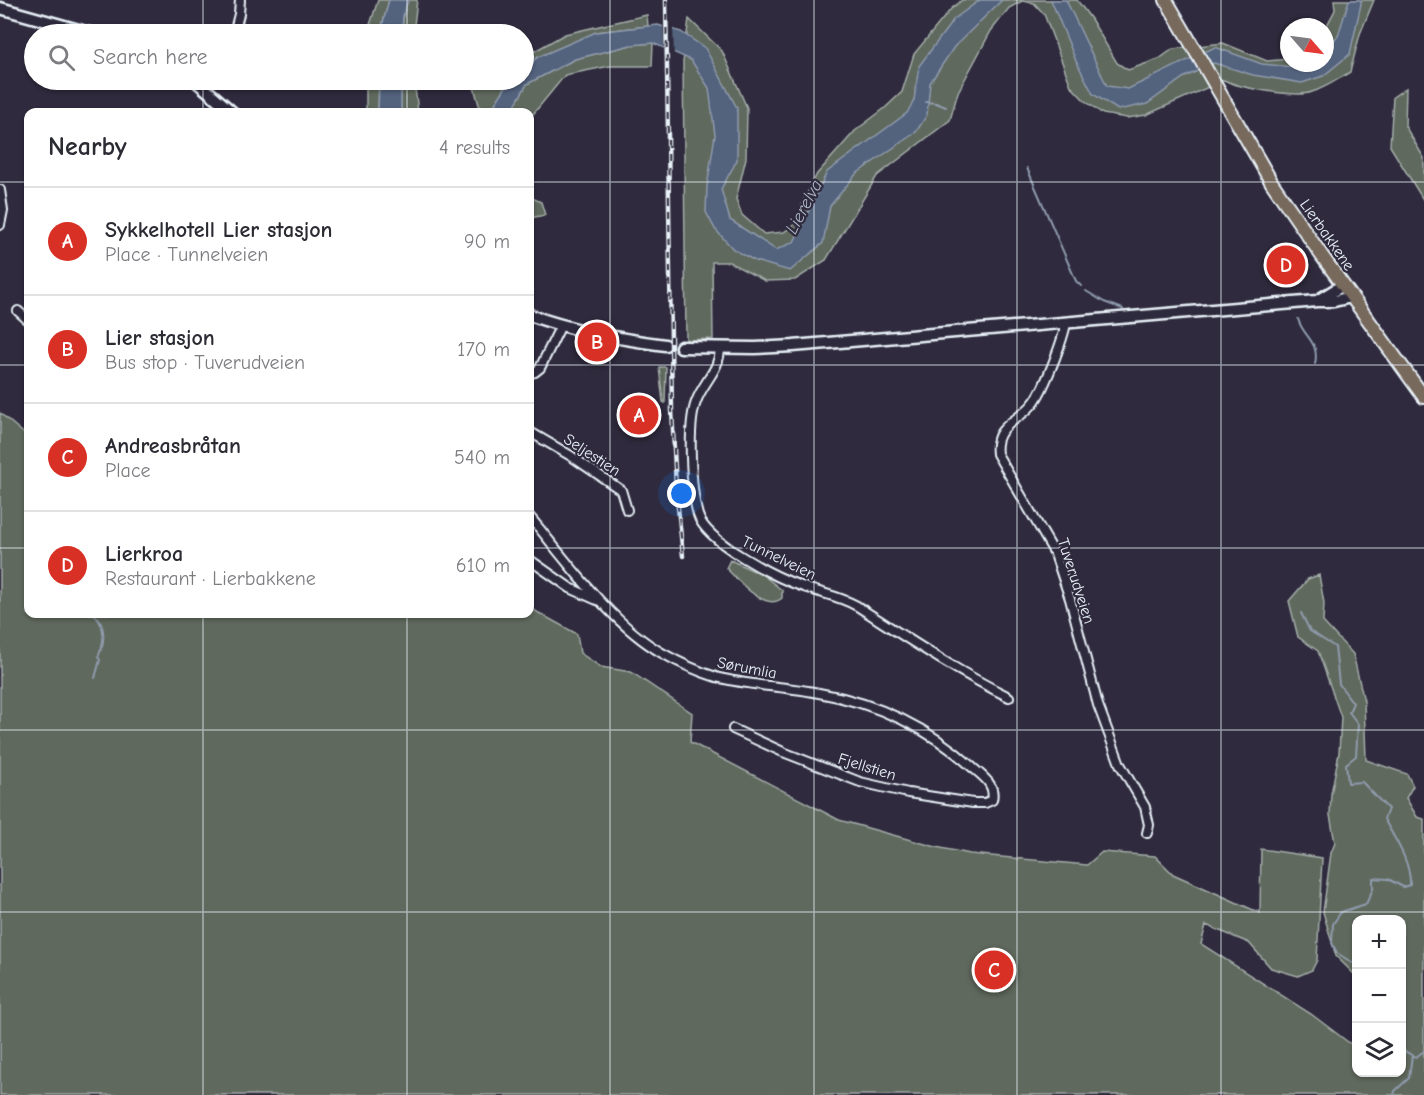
<!DOCTYPE html>
<html lang="en">
<head>
<meta charset="utf-8">
<style>
  body { margin:0; font-family:"Comic Neue",sans-serif; background:#f2f2f3; color:#2b2b33 }
  .controls { position:absolute; right:18px; bottom:18px; display:grid; overflow:hidden; border-radius:12px; box-shadow:0 2px 4px #0004 }
  .controls button { width:54px; height:54px; display:grid; place-items:center; padding:0; border:0; border-bottom:2px solid #e1e1e2; background:#fff; color:#2b2b33; font:30px sans-serif }
  .compass { position:absolute; left:1280px; top:18px; width:54px; height:54px; border-radius:50%; background:#fff; box-shadow:0 2px 4px #0004; rotate:118deg }
  .you { position:absolute; left:682px; top:494px; width:21px; height:21px; margin:-15px; border:4px solid #fff; border-radius:50%; background:#1a73e8; box-shadow:0 0 0 9px #1a73e833 }
  .badge { display:grid; place-items:center; width:39px; height:39px; border-radius:50%; background:#d93025; color:#fff; font-size:20px; font-weight:700 }
  .pin { position:absolute; translate:-50% -50%; border:3px solid #fff; box-shadow:0 2px 6px #0006 }
  .list { margin:0; padding:0; list-style:none }
  h2 { display:flex; justify-content:space-between; align-items:center; height:78px; margin:0; padding:0 24px; font-size:26px }
  h2 small { font-size:20px; font-weight:400; color:#7c7c81 }
  .list li { display:grid; grid-template-columns:39px 1fr auto; gap:18px; align-items:center; box-sizing:border-box; height:108px; padding:0 24px; border-top:2px solid #e1e1e2 }
  .list b { display:block; font-size:22px; white-space:nowrap }
  .list p { margin:0; font-size:20px; white-space:nowrap; color:#7c7c81 }
  .list em { font-size:20px; font-style:normal; color:#7c7c81 }
  .icon { flex:none; width:33px; height:33px; fill:none; stroke:currentColor; stroke-width:2; stroke-linecap:round; stroke-linejoin:round }
  .map { position:relative; flex:none; width:1424px; height:1095px; overflow:hidden }
  .search { position:absolute; background:#fff; box-shadow:0 2px 4px #0004; left:24px; top:24px; width:510px; height:66px; display:flex; align-items:center; gap:15px; box-sizing:border-box; padding:0 21px; border-radius:33px; color:#7c7c81; font-size:22px }
  .panel { position:absolute; background:#fff; box-shadow:0 2px 4px #0004; left:24px; top:108px; width:510px; height:510px; border-radius:12px }
  .map>svg:first-child { display:block }
</style>
</head>
<body>
<div class="map">
<svg width="1424" height="1095" viewBox="0 0 1424 1095">
  <rect width="100%" height="100%" fill="#2f2a3d"/>
  <filter id="ink" filterUnits="userSpaceOnUse"><feTurbulence type="fractalNoise" baseFrequency=".0167" numOctaves="2"/><feDisplacementMap in="SourceGraphic" scale="12" xChannelSelector="R" yChannelSelector="G"/><feConvolveMatrix kernelMatrix="1 2 1 2 8 2 1 2 1" color-interpolation-filters="sRGB"/></filter>
  <g filter="url(#ink)">
    <path fill="#60695d" stroke="#a4adaa" stroke-width="1.5" d="M 378,0 L 389,0 L 380,34 L 367,34 Z
      M 408,0 L 417,0 L 413,34 L 402,34 L 403,16 Z
      M 962,0 L 1077,0 L 1091,19 L 1117,63 L 1128,70 L 1159,59 L 1173,49 L 1223,43 L 1267,61 L 1289,59 L 1289,63 L 1325,63 L 1325,29 L 1335,10 L 1334,0 L 1374,0 L 1360,34 L 1350,72 C 1338,79 1325,88 1312,92 C 1297,98 1239,88 1224,80 L 1146,115 L 1127,118 L 1103,114 L 1085,101 L 1071,86 L 1044,14 L 1034,3 L 1022,1 L 1009,8 L 991,31 L 958,92 L 950,120 L 877,176 L 826,260 L 795,280 L 765,281 L 729,262 L 712,262 L 713,339 L 686,340 L 683,62 L 689,19 L 722,51 L 747,108 L 746,158 L 736,199 L 742,215 L 764,234 L 784,232 L 795,224 L 805,197 L 817,174 L 855,131 L 885,108 L 902,92 L 914,54 L 951,9 Z
      M 647,15 L 648,26 L 596,32 L 524,69 L 524,57 L 565,34 Z
      M 653,43 L 652,66 L 610,66 L 565,75 L 530,118 L 530,112 L 511,112 L 527,84 L 575,59 L 631,45 Z
      M 366,80 L 379,80 L 378,112 L 366,112 Z
      M 401,80 L 414,80 L 418,112 L 401,112 Z
      M 486,80 L 511,80 L 490,112 L 481,112 L 474,87 Z
      M 1406,88 L 1405,126 L 1424,158 L 1424,201 L 1390,146 L 1393,97 Z
      M 530,197 L 541,202 L 545,215 L 530,218 Z
      M 659,367 L 666,367 L 665,403 L 663,402 Z
      M 0,413 L 28,437 L 28,614 L 530,614 L 530,608 L 577,634 L 580,653 L 601,667 L 631,672 L 692,713 L 690,742 L 839,820 L 936,847 L 970,854 L 1087,865 L 1102,852 L 1155,856 L 1173,874 L 1260,913 L 1261,849 L 1322,858 L 1317,960 L 1312,970 L 1298,976 L 1271,968 L 1249,943 L 1206,925 L 1201,944 L 1311,1014 L 1356,1048 L 1356,1072 L 1402,1072 L 1402,1032 L 1403,1031 L 1402,1017 L 1402,920 L 1356,920 L 1356,976 L 1336,956 L 1323,912 L 1331,853 L 1335,843 L 1330,815 L 1331,794 L 1339,753 L 1341,717 L 1318,651 L 1298,637 L 1289,601 L 1308,579 L 1319,575 L 1324,603 L 1323,622 L 1353,654 L 1364,701 L 1366,760 L 1407,774 L 1413,786 L 1406,798 L 1417,817 L 1424,819 L 1424,1095 L 0,1095 Z
      M 730,560 L 754,571 L 757,567 L 761,569 L 759,572 L 782,590 L 782,598 C 765,613 737,579 726,568 Z"/>
    <path fill="#53627d" stroke="#8f9bae" stroke-width="1.5" d="M 389,0 L 408,0 L 403,16 L 402,34 L 380,34 Z
      M 980,0 L 1002,0 L 954,47 L 930,83 L 927,115 L 916,132 L 856,174 L 830,206 L 823,243 L 790,271 L 755,261 L 733,249 L 715,229 L 706,212 L 707,187 L 715,135 L 709,88 L 691,60 L 653,43 L 631,45 L 575,59 L 527,84 L 511,112 L 490,112 L 510,80 L 524,80 L 524,69 L 538,57 L 596,32 L 658,25 L 681,32 L 705,48 L 737,108 L 737,160 L 721,189 L 730,220 L 776,250 L 794,242 L 827,172 L 907,113 L 914,100 L 919,66 L 954,19 Z
      M 1051,0 L 1066,0 L 1107,86 L 1128,89 L 1215,47 L 1262,64 L 1300,68 L 1307,63 L 1325,63 L 1325,48 L 1338,36 L 1349,0 L 1361,0 L 1361,4 L 1350,54 L 1323,76 L 1302,83 L 1253,75 L 1214,63 L 1183,78 L 1147,104 L 1118,110 L 1093,94 L 1076,61 Z
      M 379,80 L 401,80 L 401,112 L 378,112 Z"/>
    <path fill="#2f2a3d" d="M 663,24 L 673,27 L 674,56 L 664,51 Z"/>
    <g fill="none" stroke-linecap="round" stroke-linejoin="round">
      <path stroke="#8f9bae" stroke-width="2" d="M 926,102 L 936,103 L 946,107
        M 1027,168 L 1076,281 L 1081,286
        M 1086,291 L 1104,302 L 1123,309
        M 1298,319 C 1303,337 1320,341 1315,364
        M 1301,613 L 1310,631 L 1335,647 L 1339,684 L 1353,703 L 1349,712 L 1358,724 L 1356,756 L 1346,764 L 1348,783 L 1362,782 L 1388,809 L 1384,819 C 1395,839 1411,862 1410,885 L 1403,887 L 1388,879 L 1373,878 L 1373,889 L 1366,904 L 1341,912 L 1333,924 L 1332,943 L 1337,953 L 1356,965
        M 94,614 C 106,626 105,642 98,657 L 100,660 L 95,678
        M 1402,1050 L 1416,1057 L 1424,1051
        M 1394,1095 L 1395,1091 L 1409,1078 L 1412,1055"/>
      <g stroke="#e8f1f8" stroke-width="12">
        <path id="street" d="M 234,34 L 239,14 L 240,0
          M 0,190 L 3,210 L 0,225
          M 18,311 L 28,320
          M 1066,323 C 1063,340 1045,387 1035,401 C 1022,421 993,423 997,454 L 1055,554 L 1070,599 L 1098,705 L 1120,764 L 1145,807 L 1149,825 L 1147,833
          M 720,348 C 720,370 703,382 696,402 C 687,425 691,491 698,515 C 706,542 775,577 801,586 C 819,593 840,596 857,606 C 907,638 956,671 1009,697
          M 530,373 L 535,372 L 540,368 L 561,325
          M 530,432 L 571,456 L 621,490 L 627,510
          M 530,517 C 567,561 611,624 662,653 C 678,662 697,671 716,677 C 749,686 785,686 819,693 C 876,703 929,728 972,767 C 982,776 996,784 992,800 L 985,803 L 973,803 L 908,793 L 860,782 L 783,752 L 733,729
          M 530,560 L 570,588 L 597,600"/>
      </g>
      <g stroke="#e8f1f8" stroke-width="15">
        <path id="secondary" d="M 0,8 L 93,34
          M 195,80 L 232,112
          M 1317,301 L 1343,285
          M 530,315 C 573,331 619,339 665,345
          M 681,347 L 755,348 L 793,346 L 1317,301 L 1334,301 L 1351,297"/>
      </g>
      <g stroke="#e8f1f8" stroke-width="16">
        <path id="primary" d="M 1166,0 L 1272,183 L 1322,256 L 1424,397"/>
      </g>
      <use href="#street" stroke="#2f2a3d" stroke-width="8"/>
      <use href="#secondary" stroke="#2f2a3d" stroke-width="10"/>
      <use href="#primary" stroke="#77695c" stroke-width="12"/>
      <g stroke="#e8f1f8" stroke-width="4.5">
        <path id="rail" d="M 666,0 L 672,410 L 676,488 L 683,556"/>
      </g>
      <use href="#rail" stroke="#2f2a3d" stroke-width="2" stroke-dasharray="7" stroke-linecap="butt"/>
    </g>
  </g>
  <path fill="none" stroke="#e8f1f8" stroke-width="1.5" stroke-opacity="0.55" d="M 203,0 L 203,34M 407,0 L 407,34M 610,0 L 610,1095M 814,0 L 814,1095M 1017,0 L 1017,1095M 1221,0 L 1221,1095M 203,80 L 203,112M 407,80 L 407,112M 0,182 L 28,182M 530,182 L 1424,182M 0,365 L 28,365M 530,365 L 1424,365M 0,548 L 28,548M 530,548 L 1424,548M 203,614 L 203,1095M 407,614 L 407,1095M 0,730 L 1424,730M 0,912 L 1424,912"/>
  <g text-anchor="middle" dominant-baseline="central" stroke-width="4.5" stroke-linejoin="round" paint-order="stroke">
    <g font-size="16" fill="#e8f1f8" stroke="#2f2a3d">
      <text transform="translate(1327 235) rotate(55)">Lierbakkene</text>
      <text transform="translate(592 455) rotate(33)">Seljestien</text>
      <text transform="translate(779 558) rotate(26)">Tunnelveien</text>
      <text transform="translate(1076 581) rotate(72)">Tuverudveien</text>
      <text transform="translate(747 668) rotate(11)">Sørumlia</text>
      <text transform="translate(867 767) rotate(17)">Fjellstien</text>
    </g>
    <g font-size="18" font-style="italic" fill="#acb8c7" stroke="#2f2a3d">
      <text transform="translate(804 207) rotate(-62)">Lierelva</text>
    </g>
  </g>
</svg>
<div class="controls">
<button>+</button>
<button>−</button>
<button><svg class="icon" aria-label="layers" viewBox="0 0 24 24"><path d="M12 4l9 5-9 5-9-5zM3 14l9 5 9-5"/></svg></button>
</div>
<svg class="compass" viewBox="-18 -18 36 36"><path d="M0-13l5 13h-10z" fill="#e53935"/><path d="M0 13l5-13h-10z" fill="#7c7c81"/></svg>
<div class="you"></div>
<div class="pin badge" style="left:639px;top:415px">A</div>
<div class="pin badge" style="left:597px;top:342px">B</div>
<div class="pin badge" style="left:994px;top:970px">C</div>
<div class="pin badge" style="left:1286px;top:265px">D</div>
<div class="search"><svg class="icon" aria-label="search" viewBox="0 0 24 24"><circle cx="10" cy="10" r="6"/><path d="M15 15l6 6"/></svg>Search here</div>
<section class="panel">
<h2>Nearby<small>4 results</small></h2>
<ul class="list">
<li><span class="badge">A</span><div><b>Sykkelhotell Lier stasjon</b><p>Place · Tunnelveien</p></div><em>90 m</em></li>
<li><span class="badge">B</span><div><b>Lier stasjon</b><p>Bus stop · Tuverudveien</p></div><em>170 m</em></li>
<li><span class="badge">C</span><div><b>Andreasbråtan</b><p>Place</p></div><em>540 m</em></li>
<li><span class="badge">D</span><div><b>Lierkroa</b><p>Restaurant · Lierbakkene</p></div><em>610 m</em></li>
</ul>
</section>
</div>
</body>
</html>
